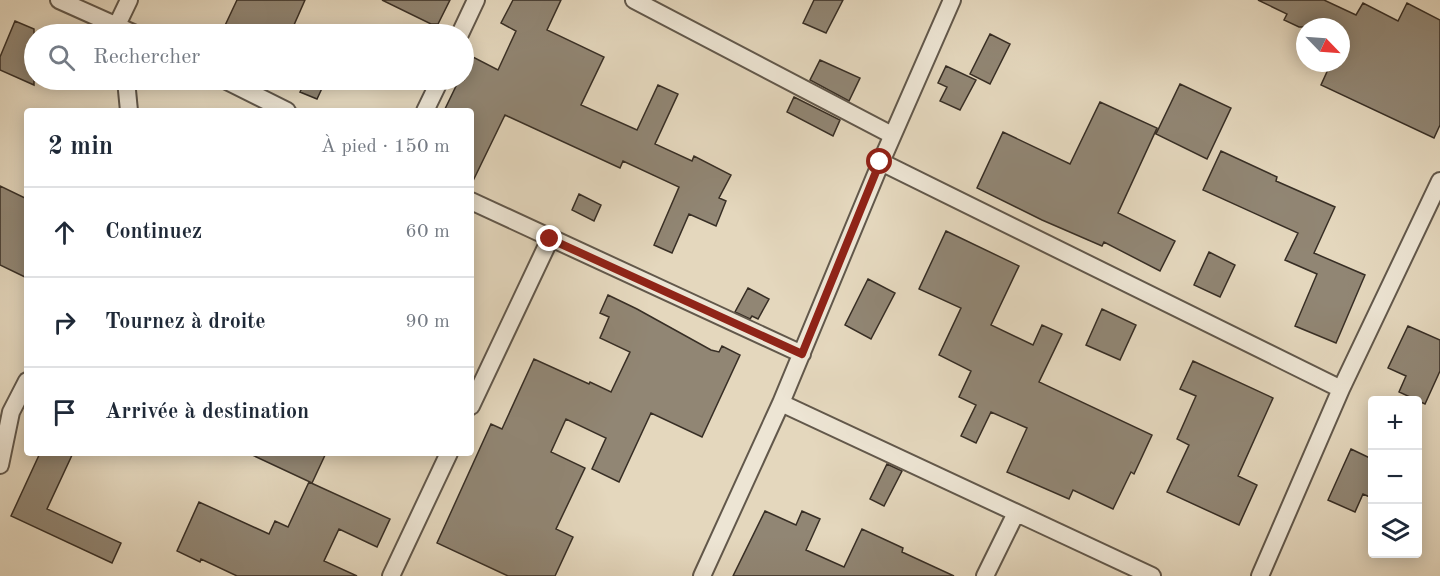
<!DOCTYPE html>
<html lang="fr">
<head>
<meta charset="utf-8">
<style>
  body { margin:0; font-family:"Old Standard TT",serif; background:#f6f6f7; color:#1f2937 }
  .controls { position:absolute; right:18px; bottom:18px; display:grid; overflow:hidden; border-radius:6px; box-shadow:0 3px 15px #0003 }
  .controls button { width:54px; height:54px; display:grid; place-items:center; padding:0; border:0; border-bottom:2px solid #e0e1e3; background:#fff; color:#1f2937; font:30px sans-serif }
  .compass { position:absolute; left:1296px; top:18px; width:54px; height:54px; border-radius:50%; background:#fff; box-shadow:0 3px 15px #0003; rotate:115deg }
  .stop { position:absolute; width:18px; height:18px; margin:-14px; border:4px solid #8f2418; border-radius:50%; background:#fff }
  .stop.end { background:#8f2418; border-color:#fff; box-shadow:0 2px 6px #0008 }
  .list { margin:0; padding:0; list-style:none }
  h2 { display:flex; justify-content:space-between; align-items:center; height:78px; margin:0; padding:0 24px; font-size:26px }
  h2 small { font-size:20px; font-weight:400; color:#747a83 }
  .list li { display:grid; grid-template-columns:39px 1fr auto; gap:18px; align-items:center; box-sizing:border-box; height:90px; padding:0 24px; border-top:2px solid #e0e1e3 }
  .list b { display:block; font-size:22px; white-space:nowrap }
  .list em { font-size:20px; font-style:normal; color:#747a83 }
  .icon { flex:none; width:33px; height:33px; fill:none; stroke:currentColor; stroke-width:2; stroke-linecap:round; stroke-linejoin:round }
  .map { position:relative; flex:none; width:1440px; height:576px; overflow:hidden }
  .search { position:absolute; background:#fff; box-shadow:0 3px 15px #0003; left:24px; top:24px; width:450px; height:66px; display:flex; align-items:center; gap:15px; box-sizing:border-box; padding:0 21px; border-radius:33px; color:#747a83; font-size:22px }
  .panel { position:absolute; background:#fff; box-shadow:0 3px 15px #0003; left:24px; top:108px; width:450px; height:348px; border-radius:6px }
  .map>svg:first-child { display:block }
</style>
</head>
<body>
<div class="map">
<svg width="1440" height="576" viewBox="0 0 1440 576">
  <rect width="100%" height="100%" fill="#e4d7bd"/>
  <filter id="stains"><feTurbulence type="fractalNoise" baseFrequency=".00333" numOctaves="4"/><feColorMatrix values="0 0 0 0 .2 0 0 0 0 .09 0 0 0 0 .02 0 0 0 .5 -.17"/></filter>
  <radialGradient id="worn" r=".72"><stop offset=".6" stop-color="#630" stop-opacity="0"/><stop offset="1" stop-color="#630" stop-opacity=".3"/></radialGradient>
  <path fill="#918674" stroke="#372e25" stroke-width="1.5" d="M 237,0 L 305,0 L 290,34 L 221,34 Z
    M 382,0 L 450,0 L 438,24 L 431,24 Z
    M 513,0 L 561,0 L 547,30 L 604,57 L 581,105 L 637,130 L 658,85 L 678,94 L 655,144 L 692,161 L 694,156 L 731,175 L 719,198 L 726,201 L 716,226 L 689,214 L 672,253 L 654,245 L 679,187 L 623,161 L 620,168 L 505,115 L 471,185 L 471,111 L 444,111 L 459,80 L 464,80 L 464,60 L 470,64 L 473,57 L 498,70 L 516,31 L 501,23 Z
    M 814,0 L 843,0 L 826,33 L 803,23 Z
    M 1258,0 L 1324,0 L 1356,15 L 1363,3 L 1398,21 L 1407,3 L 1440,20 L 1440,125 L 1434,138 L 1321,85 L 1331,63 L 1341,63 L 1341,27 L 1299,27 L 1284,20 L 1287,14 Z
    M 15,21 L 34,29 L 34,85 L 0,70 L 0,57 Z
    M 990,34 L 1010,44 L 990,84 L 970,74 Z
    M 820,60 L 860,78 L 849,101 L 810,80 Z
    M 946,66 L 976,80 L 960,110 L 940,101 L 947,87 L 938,83 Z
    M 306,80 L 315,80 L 324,84 L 317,99 L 300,92 Z
    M 1180,84 L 1231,108 L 1207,159 L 1156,134 Z
    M 794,97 L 840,120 L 833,136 L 787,112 Z
    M 1100,102 L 1157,128 L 1118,213 L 1175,241 L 1160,271 L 1104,242 L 1102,246 L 1042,220 L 977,188 L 1003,132 L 1070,164 Z
    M 1221,151 L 1277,177 L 1276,181 L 1335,207 L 1314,253 L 1365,275 L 1336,343 L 1295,326 L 1317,274 L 1285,260 L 1298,233 L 1203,190 Z
    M 0,186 L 27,199 L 27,278 L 0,265 Z
    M 579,194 L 601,205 L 594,221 L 572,210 Z
    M 946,231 L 1019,266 L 991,325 L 1033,345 L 1042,325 L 1062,334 L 1039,382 L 1152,435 L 1134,474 L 1131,472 L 1113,509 L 1073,490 L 1069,499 L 1007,472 L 1027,428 L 991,412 L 976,443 L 961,436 L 976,405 L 959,397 L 971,371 L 939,355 L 961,308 L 919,289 Z
    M 1209,252 L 1235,265 L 1220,297 L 1194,285 Z
    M 868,279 L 895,293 L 871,339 L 845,325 Z
    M 748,288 L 769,299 L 758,319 L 752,316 L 750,319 L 735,312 Z
    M 608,295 L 637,309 L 711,350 L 719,352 L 722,346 L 740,355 L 702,437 L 651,413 L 619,482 L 592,469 L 606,438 L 566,419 L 551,452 L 585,468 L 556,529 L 573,537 L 555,576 L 508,576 L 437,543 L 491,424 L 502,429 L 534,359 L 589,384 L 590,382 L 611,392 L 630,352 L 600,338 L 609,317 L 600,313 Z
    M 1102,309 L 1136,325 L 1120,360 L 1086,345 Z
    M 1408,326 L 1440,340 L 1440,371 L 1425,404 L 1399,392 L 1406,376 L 1388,368 Z
    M 1193,361 L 1273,398 L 1238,476 L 1257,485 L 1239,525 L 1167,492 L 1189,445 L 1177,439 L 1196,396 L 1180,389 Z
    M 1351,449 L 1372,459 L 1372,498 L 1363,494 L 1355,512 L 1328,500 Z
    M 40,453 L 73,453 L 47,509 L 121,543 L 112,563 L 11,516 Z
    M 248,453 L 326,453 L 312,483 Z
    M 887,464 L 902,471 L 884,506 L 870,499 Z
    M 309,482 L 390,519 L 377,547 L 339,529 L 324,561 L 357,576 L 237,576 L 201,559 L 200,562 L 177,551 L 199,502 L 269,534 L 275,521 L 288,527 Z
    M 765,511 L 796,525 L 802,511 L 820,519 L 806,550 L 844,567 L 862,529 L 903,548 L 902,552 L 954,576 L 733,576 Z"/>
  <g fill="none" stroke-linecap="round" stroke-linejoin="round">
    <g stroke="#62584b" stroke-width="20">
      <path id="minor" d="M 59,0 L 135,34
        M 634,0 L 892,135
        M 117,25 L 129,0
        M 460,34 L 476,0
        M 126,80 L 129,111
        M 225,80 L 287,111
        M 425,111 L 440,80
        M 881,162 L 1341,389
        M 471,201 L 802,354
        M 781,403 L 1152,576
        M 471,406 L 550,239
        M 0,465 L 11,412 L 27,381
        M 391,576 L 449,453
        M 702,576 L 781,403 L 881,162 L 952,0
        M 985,576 L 1016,513
        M 1260,576 L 1341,389 L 1440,181"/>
    </g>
    <use href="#minor" stroke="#ede5d4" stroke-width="16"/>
  </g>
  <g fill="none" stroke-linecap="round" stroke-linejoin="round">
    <path stroke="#8f2418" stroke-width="8" d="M 550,239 L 802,354 L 880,162"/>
  </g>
  <rect width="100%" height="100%" filter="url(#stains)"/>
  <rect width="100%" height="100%" fill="url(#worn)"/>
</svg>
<div class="controls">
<button>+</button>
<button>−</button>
<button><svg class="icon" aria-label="layers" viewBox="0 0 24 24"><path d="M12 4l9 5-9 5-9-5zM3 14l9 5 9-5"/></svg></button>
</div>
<svg class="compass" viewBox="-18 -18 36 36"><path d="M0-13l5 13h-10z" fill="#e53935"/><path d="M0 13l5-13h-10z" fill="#747a83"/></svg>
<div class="stop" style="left:880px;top:162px"></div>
<div class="stop end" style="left:550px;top:239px"></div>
<div class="search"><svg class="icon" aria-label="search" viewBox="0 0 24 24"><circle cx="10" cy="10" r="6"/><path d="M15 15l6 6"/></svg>Rechercher</div>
<section class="panel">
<h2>2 min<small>À pied · 150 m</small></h2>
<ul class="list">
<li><svg class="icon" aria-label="ahead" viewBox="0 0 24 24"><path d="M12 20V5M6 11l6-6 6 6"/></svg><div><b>Continuez</b></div><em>60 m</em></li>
<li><svg class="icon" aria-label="right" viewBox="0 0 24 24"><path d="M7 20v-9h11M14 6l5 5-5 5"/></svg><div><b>Tournez à droite</b></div><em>90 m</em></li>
<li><svg class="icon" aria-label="arrive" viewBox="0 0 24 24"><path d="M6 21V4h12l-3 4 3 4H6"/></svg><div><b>Arrivée à destination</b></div></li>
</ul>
</section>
</div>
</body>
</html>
